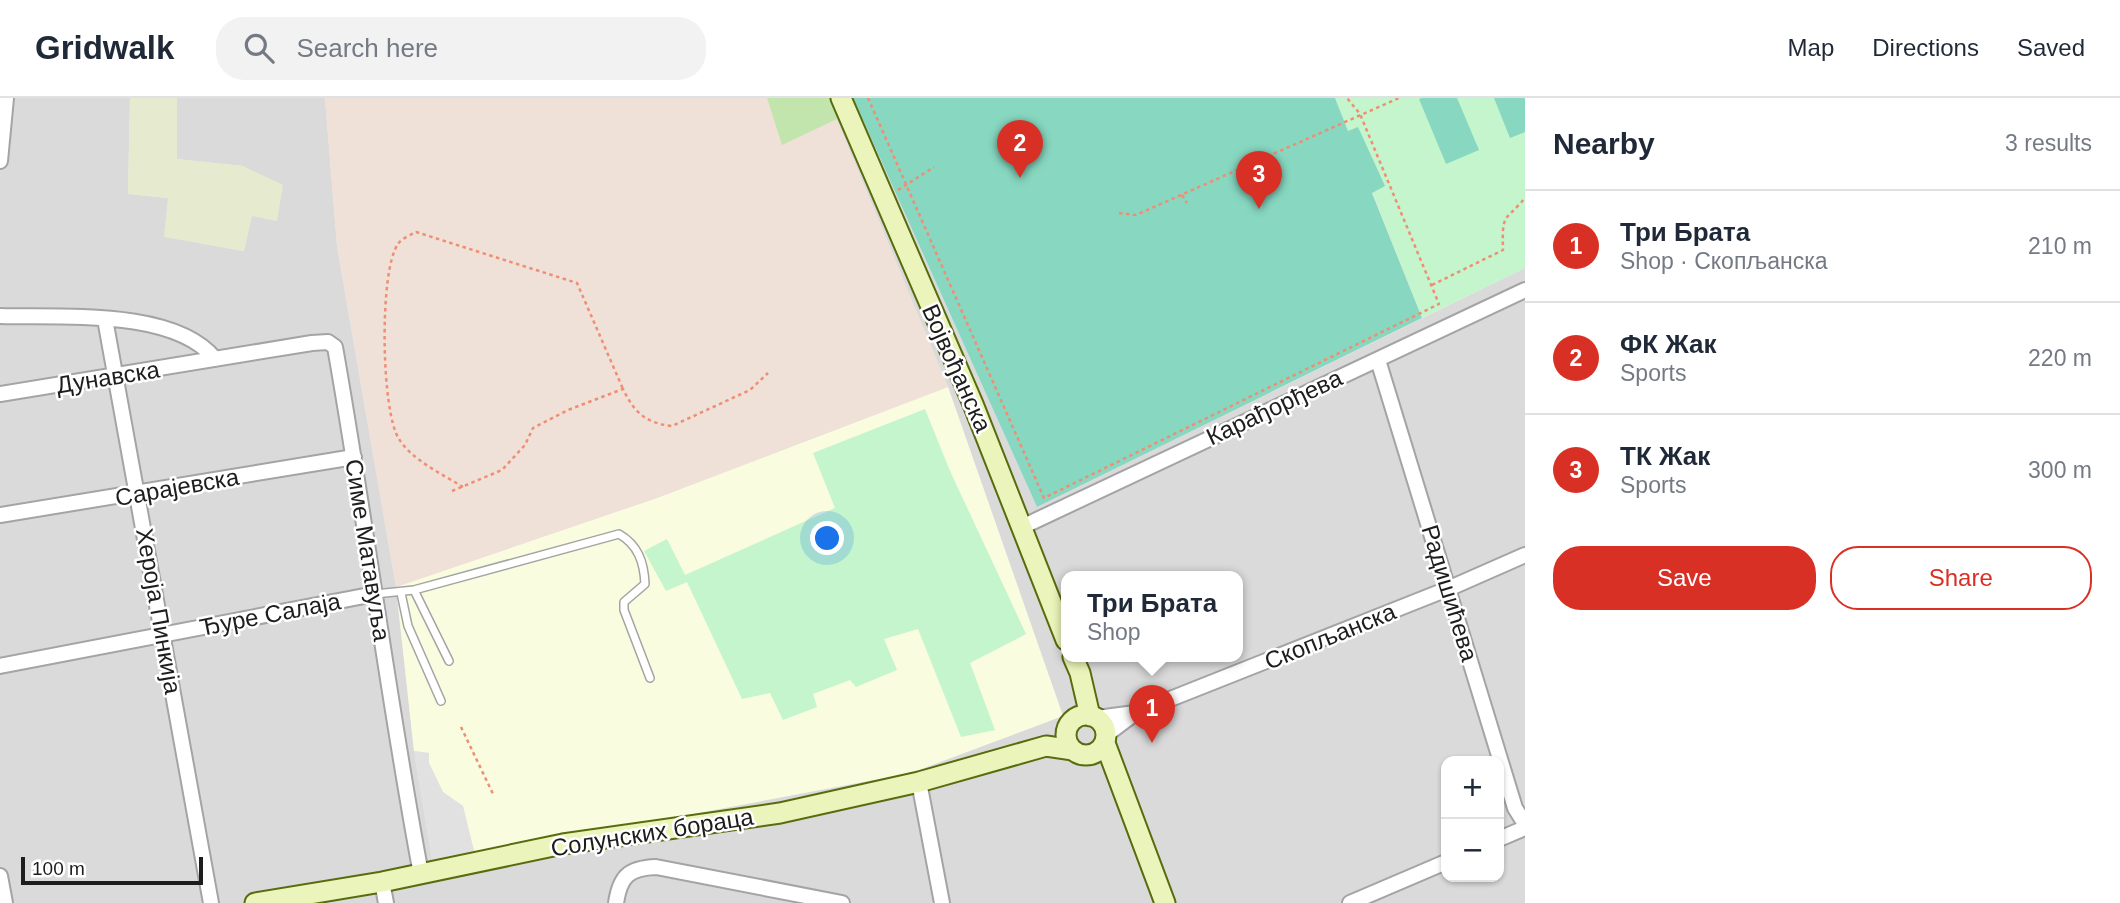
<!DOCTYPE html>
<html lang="en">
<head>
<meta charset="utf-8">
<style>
  body { margin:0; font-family:Arial,sans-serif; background:#f2f2f3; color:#1f2937 }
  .controls { position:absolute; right:21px; bottom:21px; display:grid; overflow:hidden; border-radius:14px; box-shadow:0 2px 5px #0004 }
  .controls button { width:63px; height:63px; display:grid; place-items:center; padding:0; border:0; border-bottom:2px solid #e0e1e3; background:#fff; color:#1f2937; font:35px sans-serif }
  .scale { position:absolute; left:21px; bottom:18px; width:182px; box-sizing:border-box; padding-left:7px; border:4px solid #1d1d1d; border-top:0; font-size:19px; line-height:24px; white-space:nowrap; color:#1d1d1d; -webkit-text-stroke:5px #fff; paint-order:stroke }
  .you { position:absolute; left:828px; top:441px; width:24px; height:24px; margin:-18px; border:5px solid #fff; border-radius:50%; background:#1a73e8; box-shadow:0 0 0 10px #1a73e833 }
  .badge { display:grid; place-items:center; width:46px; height:46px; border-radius:50%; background:#d93025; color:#fff; font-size:23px; font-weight:700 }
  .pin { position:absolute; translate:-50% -58px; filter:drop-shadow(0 2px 4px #0008) }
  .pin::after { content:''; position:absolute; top:37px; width:24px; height:21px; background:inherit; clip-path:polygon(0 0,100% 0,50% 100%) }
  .popup { position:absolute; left:1061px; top:473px; width:182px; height:91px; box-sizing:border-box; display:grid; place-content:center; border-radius:14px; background:#fff; filter:drop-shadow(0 2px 5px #0005); font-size:23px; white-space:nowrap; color:#747a83 }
  .popup b { font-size:26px; color:#1f2937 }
  .popup::after { content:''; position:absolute; left:50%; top:100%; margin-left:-14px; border:14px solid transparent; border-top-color:#fff }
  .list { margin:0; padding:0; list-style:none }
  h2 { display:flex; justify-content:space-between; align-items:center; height:91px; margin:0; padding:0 28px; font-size:30px }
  h2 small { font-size:23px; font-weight:400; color:#747a83 }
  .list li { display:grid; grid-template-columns:46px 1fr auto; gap:21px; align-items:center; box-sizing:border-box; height:112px; padding:0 28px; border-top:2px solid #e0e1e3 }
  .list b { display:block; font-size:26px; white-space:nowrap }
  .list p { margin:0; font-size:23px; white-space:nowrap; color:#747a83 }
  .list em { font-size:23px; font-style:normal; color:#747a83 }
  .actions { display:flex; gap:14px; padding:21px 28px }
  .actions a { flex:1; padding:16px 0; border:2px solid #d93025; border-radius:28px; text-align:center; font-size:24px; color:#d93025 }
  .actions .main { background:#d93025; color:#fff }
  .icon { flex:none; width:38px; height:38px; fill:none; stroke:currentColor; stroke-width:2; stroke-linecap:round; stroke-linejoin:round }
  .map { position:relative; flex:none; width:1525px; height:805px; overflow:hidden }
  header { display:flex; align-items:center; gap:42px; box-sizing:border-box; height:98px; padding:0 35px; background:#fff; border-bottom:2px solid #e0e1e3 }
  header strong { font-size:33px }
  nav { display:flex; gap:38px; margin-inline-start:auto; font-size:24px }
  .search { width:490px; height:63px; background:#f2f2f3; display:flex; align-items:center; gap:18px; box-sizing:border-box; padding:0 24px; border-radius:28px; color:#747a83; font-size:26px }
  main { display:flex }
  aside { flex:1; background:#fff }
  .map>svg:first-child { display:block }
</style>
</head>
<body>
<header>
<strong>Gridwalk</strong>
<div class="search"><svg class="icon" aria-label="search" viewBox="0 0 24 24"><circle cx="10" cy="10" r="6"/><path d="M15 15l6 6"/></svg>Search here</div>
<nav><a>Map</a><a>Directions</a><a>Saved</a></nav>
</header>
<main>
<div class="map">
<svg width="1525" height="805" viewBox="0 0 1525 805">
  <rect width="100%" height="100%" fill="#eeece4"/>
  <path fill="#dbdada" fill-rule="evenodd" d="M 0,0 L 130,0 L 128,96 L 169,100 L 199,145 L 243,153 L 252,118 L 243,68 L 176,61 L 177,0 L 325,0 L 337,148 L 396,489 L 414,653 L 432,761 L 1063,618 L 948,289 L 836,20 L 858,11 L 1037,409 L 1525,170 L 1525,805 L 0,805 ZM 1066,479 L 1238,479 L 1238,559 L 1066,559 ZM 1446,663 L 1499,663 L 1499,779 L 1446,779 Z"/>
  <path fill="#f9fcde" d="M 948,289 L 1063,618 L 911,675 L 475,757 L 463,708 L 443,694 L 429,665 L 428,655 L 414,653 L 396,489 L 657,400 Z"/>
  <path fill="#efe1d8" d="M 325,0 L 767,0 L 782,46 L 836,20 L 948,289 L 657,400 L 396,489 L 337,148 Z"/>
  <path fill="#e6ebd0" d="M 130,0 L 177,0 L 177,61 L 243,68 L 283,87 L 277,123 L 252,118 L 244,153 L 164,139 L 168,100 L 128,96 Z"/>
  <path fill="#c2e4ad" d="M 767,0 L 853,0 L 858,11 L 782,47 Z"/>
  <path fill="#c4f5cd" d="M 1335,0 L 1525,0 L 1525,170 L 1422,220 Z
    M 925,311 L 950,373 L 1026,536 L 970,565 L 995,632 L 961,639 L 918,531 L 884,541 L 897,572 L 856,589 L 850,582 L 813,596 L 817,609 L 783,622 L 770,595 L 742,601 L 687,484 L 666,493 L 644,453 L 667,441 L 685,477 L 835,410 L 813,355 Z"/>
  <path fill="#87d7c1" d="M 853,0 L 1335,0 L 1348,33 L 1358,29 L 1385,88 L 1372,95 L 1422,220 L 1037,409 Z
    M 1422,0 L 1457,0 L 1479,52 L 1446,66 L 1419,1 Z
    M 1494,0 L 1525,0 L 1525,34 L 1510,40 Z"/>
  <path fill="#e1e1e1" d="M 414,653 L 429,655 L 429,665 L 443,694 L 463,708 L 475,757 L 432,761 Z"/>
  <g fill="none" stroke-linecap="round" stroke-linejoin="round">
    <g stroke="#a4a4a4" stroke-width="10">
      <path id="lane" d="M 414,492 L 449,563
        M 401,495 L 408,528 L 441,603
        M 375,496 L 414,492 L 619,436 C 638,447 644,464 645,486 L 624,504 L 624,512 L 650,580"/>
    </g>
    <g stroke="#a4a4a4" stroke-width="18">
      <path id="street" d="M 0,63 L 6,0
        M 0,218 C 59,220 174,210 215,261
        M 105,221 L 211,805
        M 1378,262 L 1515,710 L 1525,726
        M 0,296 L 312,245 L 328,244 L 335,249 C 366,424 388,601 421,776
        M 0,417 L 354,359
        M 1024,428 L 1525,192
        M 0,568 L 375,496
        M 1097,620 L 1135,615 L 1450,490 L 1525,457
        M 1106,637 L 1134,616
        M 919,684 L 942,805
        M 1499,741 L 1525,730
        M 0,778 L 5,805
        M 382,784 L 386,805
        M 616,805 C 620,778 629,770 656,769 L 842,805
        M 1350,805 L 1446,764"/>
    </g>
    <g stroke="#576c0d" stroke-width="23">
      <path id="secondary" d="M 841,0 L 973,306 L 1066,542
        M 1073,559 L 1080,575 L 1090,618
        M1066 637a20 20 0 1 1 40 0a20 20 0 1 1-40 0Z
        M 1105,645 L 1165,805
        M 255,805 L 382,784 L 563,746 L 780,715 L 919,684 L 1046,648 L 1073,652"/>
    </g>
    <path stroke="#ef8e73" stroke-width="2.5" stroke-dasharray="3.5 3.5" stroke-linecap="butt" d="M 868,0 L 1044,400 L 1439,206 L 1360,16 L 1347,0
      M 898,92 L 934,69
      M 1182,97 L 1187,105
      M 1119,115 L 1136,117 L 1399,0
      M 1432,187 L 1503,152 C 1502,114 1504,125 1525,100
      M 463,389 C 442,376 412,362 399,341 C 381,314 379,172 398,146 C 401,141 410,137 416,134 L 577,185 L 623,291
      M 452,393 L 502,372 L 525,347 L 533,330 L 568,312 L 623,291 C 634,314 645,325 672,328 L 750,292 L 768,275
      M 461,629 L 494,698"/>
    <use href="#lane" stroke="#fff" stroke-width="7"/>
    <use href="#street" stroke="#fff" stroke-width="14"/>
    <use href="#secondary" stroke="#ebf5bb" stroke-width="19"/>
  </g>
  <g text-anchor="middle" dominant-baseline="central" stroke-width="5" stroke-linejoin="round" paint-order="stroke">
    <g font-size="24" fill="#1d1d1d" stroke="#fff">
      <text transform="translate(957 270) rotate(66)">Војвођанска</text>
      <text transform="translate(108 279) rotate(-9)">Дунавска</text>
      <text transform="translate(1274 309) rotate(-25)">Карађорђева</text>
      <text transform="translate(177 389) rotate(-10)">Сарајевска</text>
      <text transform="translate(368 452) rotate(81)">Симе Матавуља</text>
      <text transform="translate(1450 495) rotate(73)">Радишићева</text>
      <text transform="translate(159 513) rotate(80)">Хероја Пинкија</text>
      <text transform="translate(270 516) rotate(-11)">Ђуре Салаја</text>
      <text transform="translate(1330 538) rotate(-22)">Скопљанска</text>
      <text transform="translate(652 734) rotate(-9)">Солунских бораца</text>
    </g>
  </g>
</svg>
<div class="controls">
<button>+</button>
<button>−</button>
</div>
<div class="scale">100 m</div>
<div class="you"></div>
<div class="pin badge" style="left:1152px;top:645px">1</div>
<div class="popup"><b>Три Брата</b>Shop</div>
<div class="pin badge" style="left:1020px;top:80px">2</div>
<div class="pin badge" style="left:1259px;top:111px">3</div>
</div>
<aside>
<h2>Nearby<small>3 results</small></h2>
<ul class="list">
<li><span class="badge">1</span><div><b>Три Брата</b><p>Shop · Скопљанска</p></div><em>210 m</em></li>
<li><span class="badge">2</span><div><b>ФК Жак</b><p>Sports</p></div><em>220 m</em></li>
<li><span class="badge">3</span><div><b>ТК Жак</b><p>Sports</p></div><em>300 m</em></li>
</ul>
<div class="actions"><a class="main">Save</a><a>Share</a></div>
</aside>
</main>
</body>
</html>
